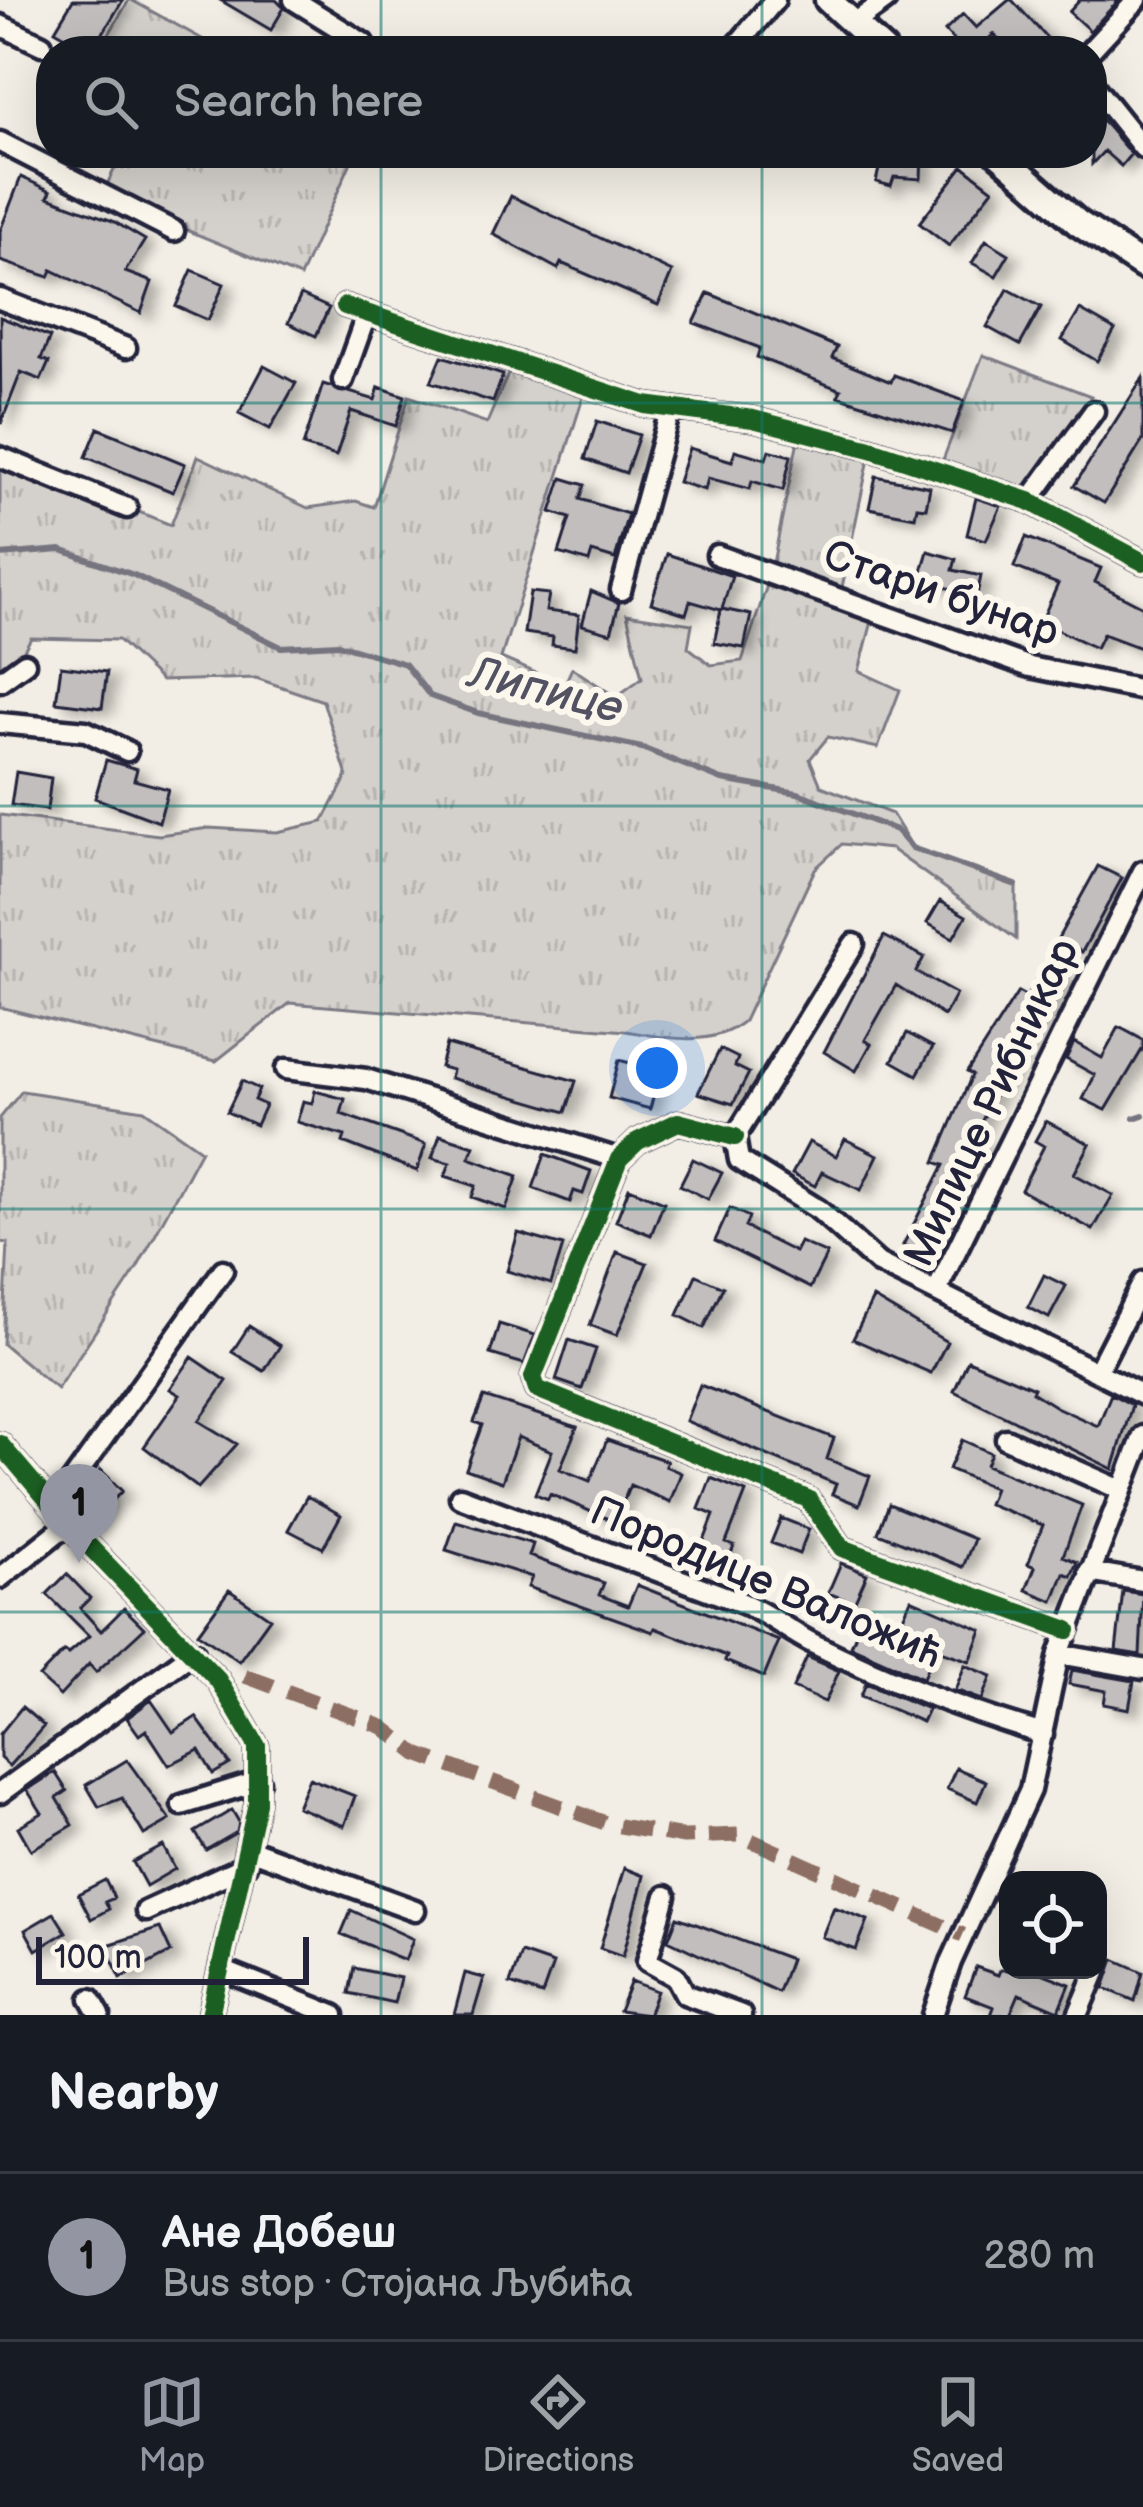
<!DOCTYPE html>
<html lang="en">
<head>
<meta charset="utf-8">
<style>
  body { margin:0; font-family:"Balsamiq Sans",sans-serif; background:#20242c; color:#f1f3f6 }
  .controls { position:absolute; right:36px; bottom:36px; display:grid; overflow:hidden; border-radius:24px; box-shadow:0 12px 48px #0002 }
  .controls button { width:108px; height:108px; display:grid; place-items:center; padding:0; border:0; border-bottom:3px solid #363941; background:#171b24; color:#f1f3f6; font:60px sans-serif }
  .scale { position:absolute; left:36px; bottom:30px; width:273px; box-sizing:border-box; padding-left:12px; border:6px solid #22223b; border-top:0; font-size:33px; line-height:42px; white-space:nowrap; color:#22223b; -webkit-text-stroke:9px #fbf7ec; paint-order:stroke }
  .you { position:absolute; left:657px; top:1068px; width:42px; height:42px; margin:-30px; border:9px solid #fff; border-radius:50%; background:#1a73e8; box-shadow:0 0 0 18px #1a73e833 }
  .badge { display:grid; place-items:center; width:78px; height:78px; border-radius:50%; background:#9495a2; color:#111; font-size:39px; font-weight:700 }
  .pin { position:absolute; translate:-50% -99px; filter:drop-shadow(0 3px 6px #0008) }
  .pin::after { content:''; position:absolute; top:63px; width:42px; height:36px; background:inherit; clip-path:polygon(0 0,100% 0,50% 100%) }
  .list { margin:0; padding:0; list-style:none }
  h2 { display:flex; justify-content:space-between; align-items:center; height:156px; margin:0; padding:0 48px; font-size:51px }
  h2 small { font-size:39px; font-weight:400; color:#9ea1a6 }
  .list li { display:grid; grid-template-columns:78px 1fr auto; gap:36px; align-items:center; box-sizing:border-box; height:168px; padding:0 48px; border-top:3px solid #363941 }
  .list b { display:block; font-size:45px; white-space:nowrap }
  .list p { margin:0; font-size:39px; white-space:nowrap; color:#9ea1a6 }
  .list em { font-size:39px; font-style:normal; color:#9ea1a6 }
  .icon { flex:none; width:66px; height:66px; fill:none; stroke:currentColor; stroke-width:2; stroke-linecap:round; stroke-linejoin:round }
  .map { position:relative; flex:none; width:1143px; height:2015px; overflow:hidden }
  .search { position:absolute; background:#171b24; box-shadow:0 12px 48px #0002; left:36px; right:36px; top:36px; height:132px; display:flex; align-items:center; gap:30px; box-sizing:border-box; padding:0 42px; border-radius:48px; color:#9ea1a6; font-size:45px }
  .sheet { height:324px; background:#171b24 }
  nav { display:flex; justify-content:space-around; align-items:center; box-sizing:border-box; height:168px; border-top:3px solid #363941; background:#171b24; font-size:33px; color:#9ea1a6 }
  nav a { display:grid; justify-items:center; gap:6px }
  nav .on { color:#9495a2 }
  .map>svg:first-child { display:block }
</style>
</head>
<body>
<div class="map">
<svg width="1143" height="2015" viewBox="0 0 1143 2015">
  <defs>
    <pattern id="grass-tufts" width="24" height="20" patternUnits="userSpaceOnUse" patternTransform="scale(3)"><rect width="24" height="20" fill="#d4d1cc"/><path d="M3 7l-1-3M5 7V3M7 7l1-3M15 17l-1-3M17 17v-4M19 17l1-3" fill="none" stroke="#b6b3b0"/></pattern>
    <filter id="shadow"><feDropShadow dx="10" dy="6" stdDeviation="6" flood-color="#0004"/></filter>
  </defs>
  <rect width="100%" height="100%" fill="#f2eee5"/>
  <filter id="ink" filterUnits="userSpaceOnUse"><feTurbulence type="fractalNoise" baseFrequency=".00833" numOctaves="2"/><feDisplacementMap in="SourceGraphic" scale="24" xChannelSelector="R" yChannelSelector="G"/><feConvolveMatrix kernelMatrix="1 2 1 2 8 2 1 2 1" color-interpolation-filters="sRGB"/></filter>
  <g filter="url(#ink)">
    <path fill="url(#grass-tufts)" stroke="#7b7a84" stroke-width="3" d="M 129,0 L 131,0 L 224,51 L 99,51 Z
      M 122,153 L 355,153 L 300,277 L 102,195 Z
      M 983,355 L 1091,396 L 1029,501 L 938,473 Z
      M 515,358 L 587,385 L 501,658 L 536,673 L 557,701 L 572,668 L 616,697 L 642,678 L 627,614 L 692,624 L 688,647 L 711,665 L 742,661 L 771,573 L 800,430 L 871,449 L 840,597 L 875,610 L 859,671 L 900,690 L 878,748 L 828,737 L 810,759 L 821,786 L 892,814 L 913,848 L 1016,885 L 1016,939 L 891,849 L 842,844 L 815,869 L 744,1021 C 712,1048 666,1038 626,1031 L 290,1003 L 216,1061 L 0,1007 L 0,815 L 159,835 L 209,828 L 277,832 L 323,822 L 347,776 L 323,701 L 256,678 L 161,681 L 118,640 L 31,638 L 11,672 L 0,671 L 0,456 L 171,525 L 198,456 L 308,508 L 356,501 L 374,507 L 409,396 L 487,423 Z
      M 22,1091 L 144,1110 L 201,1150 L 136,1270 L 57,1389 L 3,1344 L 8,1243 L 0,1242 L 0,1118 Z"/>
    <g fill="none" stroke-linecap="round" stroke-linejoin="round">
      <path stroke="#76747f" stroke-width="6" d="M 0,555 L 61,550 L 134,575 L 281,647 L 338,644 L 405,664 L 430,696 L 478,713 L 642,748 L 722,780 L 798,793 L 896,830 L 912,848 L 1016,885
        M 1134,1118 L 1143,1115"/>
    </g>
    <path fill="#c2bebe" stroke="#22223b" stroke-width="3" filter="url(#shadow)" d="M 73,0 L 123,0 L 92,51 L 55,30 Z
      M 220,0 L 276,0 L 284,8 L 271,30 Z
      M 1009,0 L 1012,0 L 1059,51 L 1009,51 L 994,34 L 976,51 L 963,51 L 945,31 L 963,14 L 976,28 Z
      M 1080,0 L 1119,0 L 1090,31 L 1069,12 Z
      M 1092,109 L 1131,154 L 1121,166 L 1104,151 L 1092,164 Z
      M 892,153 L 922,153 L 921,179 L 894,177 L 891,186 L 876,182 L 880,164 L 891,167 Z
      M 963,166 L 993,189 L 949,246 L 919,223 Z
      M 21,177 L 51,191 L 48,197 L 113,221 L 145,240 L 125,272 L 152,282 L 141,313 L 52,270 L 49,277 L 0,261 L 0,231 Z
      M 511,196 L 672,272 L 658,305 L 561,263 L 558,269 L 493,234 Z
      M 986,240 L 1009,254 L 996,276 L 972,263 Z
      M 192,270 L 224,284 L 208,320 L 176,306 Z
      M 1008,289 L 1041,307 L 1020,345 L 987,327 Z
      M 708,293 L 837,347 L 832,358 L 891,382 L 894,375 L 964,401 L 952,433 L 838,396 L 841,390 L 757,357 L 760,348 L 694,323 Z
      M 301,295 L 329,308 L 316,336 L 288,323 Z
      M 1080,310 L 1115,330 L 1097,361 L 1062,340 Z
      M 0,317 L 50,337 L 41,359 L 49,362 L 41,380 L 21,372 L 1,424 Z
      M 442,356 L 503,375 L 493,402 L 431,382 Z
      M 264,366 L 296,383 L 270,429 L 239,413 Z
      M 1143,378 L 1143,440 L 1104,503 L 1074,486 Z
      M 323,384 L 375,400 L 379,387 L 405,396 L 396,426 L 351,411 L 336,456 L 303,446 Z
      M 597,421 L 639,435 L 626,473 L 585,459 Z
      M 98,428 L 185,464 L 173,492 L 86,457 Z
      M 689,448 L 732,461 L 735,450 L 766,459 L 769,450 L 791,456 L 783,490 L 752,481 L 750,489 L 708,478 L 705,490 L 678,482 Z
      M 876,476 L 930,487 L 926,508 L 917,507 L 915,517 L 869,508 Z
      M 562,478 L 585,485 L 580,499 L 628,514 L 615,559 L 592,552 L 589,562 L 559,553 L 570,518 L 551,512 Z
      M 976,498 L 1001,506 L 986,540 L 967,535 Z
      M 1026,537 L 1101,568 L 1095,582 L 1143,607 L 1143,649 L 1103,634 L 1096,648 L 1041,622 L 1058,584 L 1014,567 Z
      M 928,551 L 956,559 L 953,570 L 981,576 L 977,595 L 919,581 Z
      M 667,554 L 732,576 L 722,609 L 751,615 L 744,648 L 714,643 L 721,610 L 690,601 L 686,614 L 651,603 Z
      M 591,591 L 619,603 L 611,633 L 582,625 Z
      M 530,592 L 549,594 L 546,611 L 579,615 L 575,648 L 552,645 L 553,637 L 524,633 Z
      M 61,666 L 107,672 L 102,708 L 56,702 Z
      M 106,760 L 137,769 L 134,780 L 168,789 L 159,822 L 95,798 Z
      M 16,772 L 51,778 L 47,810 L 11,805 Z
      M 1098,866 L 1122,878 L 1082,952 L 1057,940 Z
      M 940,901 L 966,916 L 953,938 L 927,923 Z
      M 884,936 L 924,957 L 916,972 L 956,994 L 944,1016 L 896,985 L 865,1040 L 871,1044 L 856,1071 L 824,1052 Z
      M 1044,964 L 1069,976 L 992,1099 L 973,1140 L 983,1145 L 930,1258 L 903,1245 L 944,1165 L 935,1162 L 972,1075 L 967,1072 L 1018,992 L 1027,997 Z
      M 1119,1027 L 1143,1040 L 1143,1048 L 1106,1110 L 1083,1099 L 1095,1075 L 1066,1059 L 1074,1042 L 1102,1058 Z
      M 907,1033 L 933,1047 L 917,1075 L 892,1061 Z
      M 446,1044 L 576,1081 L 566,1112 L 450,1078 L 452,1070 L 440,1067 Z
      M 720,1049 L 738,1058 L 735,1066 L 749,1073 L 733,1104 L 698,1093 Z
      M 619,1060 L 660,1071 L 650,1109 L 609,1098 Z
      M 242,1081 L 259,1089 L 254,1100 L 265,1105 L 256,1125 L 227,1112 Z
      M 315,1091 L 345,1099 L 341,1114 L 426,1144 L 417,1171 L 343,1142 L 345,1136 L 297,1122 L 303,1101 L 312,1103 Z
      M 1046,1121 L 1090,1144 L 1074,1174 L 1113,1195 L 1093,1230 L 1021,1190 L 1044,1146 L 1035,1141 Z
      M 440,1135 L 474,1146 L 469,1158 L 518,1176 L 506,1209 L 472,1197 L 476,1186 L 445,1176 L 450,1163 L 432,1158 Z
      M 845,1139 L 878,1155 L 861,1190 L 822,1172 L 815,1186 L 792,1174 L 809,1142 L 836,1156 Z
      M 545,1154 L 591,1171 L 583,1194 L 574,1191 L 570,1202 L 533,1188 Z
      M 693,1159 L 722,1173 L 708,1199 L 680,1185 Z
      M 629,1188 L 664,1202 L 651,1235 L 616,1221 Z
      M 730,1208 L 749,1217 L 745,1227 L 795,1252 L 800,1242 L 827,1254 L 810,1288 L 715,1241 Z
      M 518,1233 L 563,1246 L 551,1284 L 507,1271 Z
      M 617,1252 L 647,1263 L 617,1335 L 590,1325 Z
      M 696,1275 L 723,1287 L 704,1328 L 678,1315 Z
      M 1044,1275 L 1066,1286 L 1049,1318 L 1028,1307 Z
      M 873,1298 L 947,1342 L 931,1373 L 853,1339 Z
      M 499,1324 L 535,1335 L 524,1364 L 490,1354 Z
      M 249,1326 L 280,1346 L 264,1371 L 232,1352 Z
      M 569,1340 L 596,1349 L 582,1389 L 556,1380 Z
      M 192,1357 L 227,1381 L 199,1421 L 237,1444 L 198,1488 L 144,1447 L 180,1395 L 170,1389 Z
      M 968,1360 L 1034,1388 L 1032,1392 L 1056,1407 L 1098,1426 L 1111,1394 L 1132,1405 L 1113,1469 L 954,1391 Z
      M 700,1385 L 834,1438 L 827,1459 L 870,1476 L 859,1505 L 832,1494 L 836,1484 L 686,1421 Z
      M 484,1397 L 577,1427 L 560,1469 L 590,1481 L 607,1440 L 667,1461 L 665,1466 L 681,1473 L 670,1502 L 630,1485 L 615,1522 L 550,1494 L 548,1499 L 535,1494 L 552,1451 L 518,1437 L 502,1482 L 466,1469 L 482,1425 L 474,1422 Z
      M 962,1440 L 991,1453 L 986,1465 L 1082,1505 L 1063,1556 L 1077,1562 L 1071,1576 L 1064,1573 L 1053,1601 L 1026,1590 L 1035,1567 L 1028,1564 L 1043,1525 L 988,1504 L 994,1488 L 949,1469 Z
      M 101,1470 L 122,1491 L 101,1513 L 80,1494 Z
      M 711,1478 L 746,1492 L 726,1543 L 734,1546 L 724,1572 L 696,1562 L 714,1515 L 699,1509 Z
      M 307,1496 L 341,1515 L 323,1548 L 288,1530 Z
      M 889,1504 L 974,1539 L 963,1567 L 878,1533 Z
      M 781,1518 L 809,1529 L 799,1554 L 771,1543 Z
      M 456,1521 L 533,1544 L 529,1556 L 604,1583 L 599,1595 L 628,1606 L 637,1585 L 779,1641 L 764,1677 L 725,1661 L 727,1656 L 655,1628 L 653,1632 L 528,1587 L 532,1577 L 446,1550 Z
      M 841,1563 L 867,1574 L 854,1603 L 828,1593 Z
      M 67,1574 L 90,1598 L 80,1608 L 101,1631 L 124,1608 L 144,1628 L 96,1672 L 89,1664 L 60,1696 L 39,1677 L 64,1651 L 68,1654 L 89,1636 L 47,1594 Z
      M 229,1590 L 270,1618 L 239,1661 L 198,1633 Z
      M 1123,1591 L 1143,1594 L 1140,1655 L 1116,1651 Z
      M 911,1599 L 982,1630 L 970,1661 L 935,1649 L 923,1678 L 851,1646 L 860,1624 L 894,1638 Z
      M 807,1657 L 839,1671 L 825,1702 L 793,1688 Z
      M 965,1665 L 992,1676 L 982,1700 L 955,1690 Z
      M 1072,1670 L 1134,1681 L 1129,1709 L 1104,1704 L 1106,1691 L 1069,1684 Z
      M 866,1683 L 928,1709 L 922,1722 L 861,1696 Z
      M 151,1700 L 173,1732 L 196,1717 L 230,1764 L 213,1774 L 199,1750 L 169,1765 L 146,1730 L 139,1735 L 127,1718 Z
      M 22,1707 L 44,1726 L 9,1766 L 0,1758 L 0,1734 Z
      M 127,1760 L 170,1820 L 144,1835 L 122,1798 L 99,1807 L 86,1785 Z
      M 956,1768 L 986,1781 L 977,1802 L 947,1789 Z
      M 55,1772 L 67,1791 L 57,1798 L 73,1825 L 31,1850 L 18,1827 L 42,1813 L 27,1790 Z
      M 309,1778 L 355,1796 L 344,1826 L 297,1807 Z
      M 232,1810 L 239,1822 L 237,1832 L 206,1850 L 195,1832 Z
      M 163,1846 L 175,1869 L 146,1886 L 133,1862 Z
      M 624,1868 L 644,1876 L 623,1956 L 600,1948 Z
      M 105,1880 L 114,1898 L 105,1902 L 109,1909 L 91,1919 L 78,1894 Z
      M 834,1907 L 868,1920 L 856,1950 L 822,1937 Z
      M 351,1910 L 413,1939 L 405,1960 L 341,1934 Z
      M 54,1913 L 66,1932 L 36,1950 L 25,1930 Z
      M 677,1917 L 790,1959 L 778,1992 L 668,1940 Z
      M 160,1928 L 171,1952 L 121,1978 L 105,1946 Z
      M 521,1953 L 553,1964 L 542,1995 L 510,1984 Z
      M 1114,1959 L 1143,1972 L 1135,2001 L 1104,1988 Z
      M 976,1967 L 998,1975 L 1000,1970 L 1034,1970 L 1070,1984 L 1059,2011 L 1019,1994 L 1010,2015 L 991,2015 L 994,2007 L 965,1996 Z
      M 354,1968 L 400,1978 L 394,2003 L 349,1993 Z
      M 465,1973 L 484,1978 L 473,2015 L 454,2015 Z
      M 631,1981 L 657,1991 L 648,2015 L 619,2011 Z"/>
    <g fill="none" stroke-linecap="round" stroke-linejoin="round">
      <g stroke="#22223b" stroke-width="27">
        <path id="minor" d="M 294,0 L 363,43
          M 853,24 L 886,0
          M 0,25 L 42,45
          M 732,51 L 775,0
          M 1090,51 L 1137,0
          M 1092,84 L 1143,148
          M 0,142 L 174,231
          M 0,299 L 126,348
          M 345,306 L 645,405 L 753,419 L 871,449 L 1029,501 L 1143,562
          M 343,380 L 367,313
          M 0,457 L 127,508
          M 1029,501 L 1094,411
          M 717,555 L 1030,667 L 1143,690
          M 621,590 L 670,411
          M 0,681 L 25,663
          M 0,723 L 86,731 L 127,751
          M 854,944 L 735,1137 L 739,1160 L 819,1210 L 878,1263 L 1143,1395
          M 286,1069 L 366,1079 L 619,1159
          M 735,1137 L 678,1122 L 638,1141 L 619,1159 L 533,1377 L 537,1389 L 808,1499 L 842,1548 L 1068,1630
          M 936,1292 L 1143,871
          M 1097,1372 L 1143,1282
          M 1006,1439 L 1119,1489
          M 0,1444 L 68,1524 L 218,1680 L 257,1746 L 257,1803 L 210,2015
          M 460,1497 L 740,1602 C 768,1613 788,1631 814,1644 C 887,1680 965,1711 1043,1734
          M 54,1507 L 223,1270
          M 1089,1572 L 1143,1581
          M 0,1578 L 68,1524
          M 1059,1654 L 1143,1669
          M 0,1793 L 194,1652
          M 182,1805 L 259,1781
          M 249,1849 L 415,1910
          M 666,1896 L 647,1961 L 676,1977 L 685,1994 L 741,2015
          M 146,1911 L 246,1865
          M 222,1970 L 334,2015
          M 91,1999 L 100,2015
          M 933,2015 L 951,1962 L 1030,1790 L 1059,1654 L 1143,1436
          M 1078,2015 L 1097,1970"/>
      </g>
      <g stroke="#22223b" stroke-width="33">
        <path id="major" d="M 828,0 L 884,51
          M 998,153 L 1078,223 L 1143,266"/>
      </g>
      <use href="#minor" stroke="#fbf7ec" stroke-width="18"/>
      <use href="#major" stroke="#fbf7ec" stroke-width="24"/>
      <path stroke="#8d6e63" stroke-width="15" stroke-dasharray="30 15" stroke-linecap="butt" d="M 245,1676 L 383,1727 L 417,1754 L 608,1824 L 684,1837 L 739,1835 L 963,1935"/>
      <g stroke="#fbf7ec" stroke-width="26">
        <path id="cycleway" d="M 345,306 L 645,405 L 753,419 L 871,449 L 1029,501 L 1143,562
          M 735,1137 L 678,1122 L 638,1141 L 619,1159 L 533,1377 L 537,1389 L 808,1499 L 842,1548 L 1068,1630
          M 0,1444 L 68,1524 L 218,1680 L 257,1746 L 257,1803 L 210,2015"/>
      </g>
      <use href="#cycleway" stroke="#1b5e20" stroke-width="18"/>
    </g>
  </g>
  <path fill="none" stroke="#0f766e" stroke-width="3" stroke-opacity="0.55" d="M 381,0 L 381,51M 762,0 L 762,51M 381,153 L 381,2015M 762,153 L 762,2015M 0,403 L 1143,403M 0,806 L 1143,806M 0,1209 L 1143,1209M 0,1612 L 1143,1612"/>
  <g text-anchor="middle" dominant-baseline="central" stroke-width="12" stroke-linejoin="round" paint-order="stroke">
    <g font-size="42" fill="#22223b" stroke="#fbf7ec">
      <text transform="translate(941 594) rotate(19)">Стари бунар</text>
      <text transform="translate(992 1103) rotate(-65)">Милице Рибникар</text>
      <text transform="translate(766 1583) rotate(23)">Породице Валожић</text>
    </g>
    <g font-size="45" font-style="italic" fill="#535263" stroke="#fbf7ec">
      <text transform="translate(546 691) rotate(14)">Липице</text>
    </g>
  </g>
</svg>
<div class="controls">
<button><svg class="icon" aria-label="locate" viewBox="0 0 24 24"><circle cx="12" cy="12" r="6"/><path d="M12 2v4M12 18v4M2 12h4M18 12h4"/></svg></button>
</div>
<div class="scale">100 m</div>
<div class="you"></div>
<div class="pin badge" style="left:79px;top:1563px">1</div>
<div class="search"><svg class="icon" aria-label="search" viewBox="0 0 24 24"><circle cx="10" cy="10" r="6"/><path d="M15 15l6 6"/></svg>Search here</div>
</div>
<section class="sheet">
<h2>Nearby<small></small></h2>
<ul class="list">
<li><span class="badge">1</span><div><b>Ане Добеш</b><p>Bus stop · Стојана Љубића</p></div><em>280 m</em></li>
</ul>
</section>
<nav>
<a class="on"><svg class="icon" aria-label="map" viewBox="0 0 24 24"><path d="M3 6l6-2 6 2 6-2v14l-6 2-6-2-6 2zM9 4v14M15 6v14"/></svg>Map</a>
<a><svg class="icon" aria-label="directions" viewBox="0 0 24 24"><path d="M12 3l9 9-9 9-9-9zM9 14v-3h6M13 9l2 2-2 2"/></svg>Directions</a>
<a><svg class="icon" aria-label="saved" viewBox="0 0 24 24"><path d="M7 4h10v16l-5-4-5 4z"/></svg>Saved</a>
</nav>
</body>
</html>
